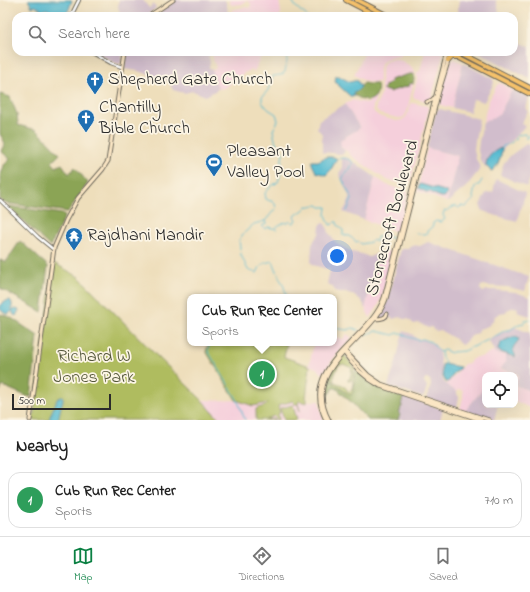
<!DOCTYPE html>
<html lang="en">
<head>
<meta charset="utf-8">
<style>
  body { margin:0; font-family:"Indie Flower",sans-serif; background:#f2f2f2; color:#222 }
  .controls { position:absolute; right:12px; bottom:12px; display:grid; overflow:hidden; border-radius:8px; box-shadow:0 4px 16px #0002 }
  .controls button { width:36px; height:36px; display:grid; place-items:center; padding:0; border:0; border-bottom:1px solid #e0e0e0; background:#fff; color:#222; font:20px sans-serif }
  .scale { position:absolute; left:12px; bottom:10px; width:99px; box-sizing:border-box; padding-left:4px; border:2px solid #2b2b2b; border-top:0; font-size:11px; line-height:14px; white-space:nowrap; color:#2b2b2b; -webkit-text-stroke:3px #fcf5e5; paint-order:stroke }
  .you { position:absolute; left:337px; top:256px; width:14px; height:14px; margin:-10px; border:3px solid #fff; border-radius:50%; background:#1a73e8; box-shadow:0 0 0 6px #1a73e833 }
  .badge { display:grid; place-items:center; width:26px; height:26px; border-radius:50%; background:#0b8043; color:#fff; font-size:13px; font-weight:700 }
  .pin { position:absolute; translate:-50% -50%; border:2px solid #fff; box-shadow:0 1px 4px #0006 }
  .popup { position:absolute; left:187px; top:294px; width:150px; height:52px; box-sizing:border-box; display:grid; place-content:center; border-radius:8px; background:#fff; filter:drop-shadow(0 1px 3px #0005); font-size:13px; white-space:nowrap; color:#767676 }
  .popup b { font-size:15px; color:#222 }
  .popup::after { content:''; position:absolute; left:50%; top:100%; margin-left:-8px; border:8px solid transparent; border-top-color:#fff }
  .list { margin:0; padding:0; list-style:none }
  h2 { display:flex; justify-content:space-between; align-items:center; height:52px; margin:0; padding:0 16px; font-size:17px }
  h2 small { font-size:13px; font-weight:400; color:#767676 }
  .list li { display:grid; grid-template-columns:26px 1fr auto; gap:12px; align-items:center; box-sizing:border-box; height:56px; margin:0 8px 8px; padding:0 8px; border:1px solid #e0e0e0; border-radius:12px }
  .list b { display:block; font-size:15px; white-space:nowrap }
  .list p { margin:0; font-size:13px; white-space:nowrap; color:#767676 }
  .list em { font-size:13px; font-style:normal; color:#767676 }
  .icon { flex:none; width:22px; height:22px; fill:none; stroke:currentColor; stroke-width:2; stroke-linecap:round; stroke-linejoin:round }
  .map { position:relative; flex:none; width:530px; height:420px; overflow:hidden }
  .search { position:absolute; background:#fff; box-shadow:0 4px 16px #0002; left:12px; right:12px; top:12px; height:44px; display:flex; align-items:center; gap:10px; box-sizing:border-box; padding:0 14px; border-radius:12px; color:#767676; font-size:15px }
  .sheet { height:116px; background:#fff }
  nav { display:flex; justify-content:space-around; align-items:center; box-sizing:border-box; height:56px; border-top:1px solid #e0e0e0; background:#fff; font-size:11px; color:#767676 }
  nav a { display:grid; justify-items:center; gap:2px }
  nav .on { color:#0b8043 }
  .map>svg:first-child { display:block }
</style>
</head>
<body>
<div class="map">
<svg width="530" height="420" viewBox="0 0 530 420">
  <rect width="100%" height="100%" fill="#fcf5e5"/>
  <filter id="ink" filterUnits="userSpaceOnUse"><feTurbulence type="fractalNoise" baseFrequency=".025" numOctaves="2"/><feDisplacementMap in="SourceGraphic" scale="8" xChannelSelector="R" yChannelSelector="G"/><feConvolveMatrix kernelMatrix="1 2 1 2 8 2 1 2 1" color-interpolation-filters="sRGB"/></filter>
  <filter id="wash" filterUnits="userSpaceOnUse"><feTurbulence type="fractalNoise" baseFrequency=".012" numOctaves="4" result="noise"/><feDisplacementMap in="SourceGraphic" scale="16" xChannelSelector="R" yChannelSelector="G"/><feGaussianBlur stdDeviation="0.9" result="paint"/><feColorMatrix in="noise" values="0 0 0 0 0 0 0 0 0 0 0 0 0 0 0 0 0 1.4 0 .05"/><feComposite in="paint" operator="in"/></filter>
  <g filter="url(#wash)">
    <rect width="100%" height="100%" fill="#eedebb"/>
    <path fill="#f5cfdb" d="M 229,0 L 279,0 L 281,12 L 280,16 L 231,16 L 232,10 L 244,7 L 248,8 L 250,7 L 251,5 L 250,2 L 247,1 L 243,4 L 232,5 L 231,5 Z
      M 212,52 L 263,52 L 254,72 L 251,70 L 244,73 L 225,88 L 218,89 L 212,70 L 215,69 L 216,66 L 214,63 Z
      M 365,52 L 402,52 L 400,57 L 395,56 L 390,57 L 382,62 L 379,69 L 379,82 L 367,82 L 354,75 Z
      M 425,52 L 439,52 L 442,53 L 443,55 L 432,97 L 428,100 L 427,101 L 414,98 L 413,95 L 417,79 L 417,72 L 420,71 Z
      M 393,59 L 396,59 L 402,61 L 410,66 L 415,72 L 415,76 L 407,112 L 404,117 L 401,118 L 398,118 L 380,114 L 376,110 L 376,106 L 381,95 L 381,70 L 384,63 L 387,61 Z
      M 454,59 L 463,63 L 452,108 L 440,105 L 438,102 L 450,62 Z
      M 500,83 L 512,90 L 499,115 L 483,122 L 488,102 L 497,85 Z
      M 377,95 L 373,106 L 373,110 L 375,113 L 379,116 L 396,121 L 402,120 L 406,117 L 408,113 L 411,104 L 412,103 L 427,106 L 429,109 L 410,183 L 406,185 L 387,180 L 376,173 L 350,155 L 348,152 L 343,149 L 340,145 L 340,140 L 360,128 L 345,104 L 353,100 L 361,102 L 369,103 L 369,101 Z
      M 427,148 L 458,156 L 447,202 L 417,191 Z
      M 375,177 L 387,185 L 407,191 L 408,193 L 398,232 L 364,220 Z
      M 395,249 L 390,263 L 382,298 L 377,308 L 370,318 L 365,308 L 379,253 L 389,251 Z
      M 347,334 L 352,338 L 333,359 L 323,374 L 316,368 L 309,365 L 314,343 L 334,343 L 334,337 L 343,339 Z
      M 494,351 L 495,353 L 506,355 L 507,361 L 500,370 L 507,370 L 519,376 L 515,385 L 530,391 L 530,408 L 515,401 L 515,375 L 485,375 L 485,390 L 483,389 L 465,411 L 461,410 L 460,409 L 463,397 L 463,391 L 459,389 L 457,392 L 446,385 L 464,364 L 469,363 L 473,358 L 474,359 L 475,357 L 483,357 L 490,352 Z
      M 198,400 L 319,401 L 322,415 L 324,420 L 218,420 Z"/>
    <path fill="#d1bdcc" d="M 119,0 L 143,0 L 149,8 L 154,4 L 156,8 L 146,16 L 121,16 L 118,7 Z
      M 176,0 L 225,0 L 227,5 L 228,16 L 163,16 L 160,10 Z
      M 459,0 L 496,0 L 500,16 L 459,16 L 458,8 Z
      M 514,37 L 523,44 L 530,46 L 530,79 L 478,52 L 514,52 Z
      M 96,52 L 123,52 L 121,63 L 119,64 L 113,62 Z
      M 128,52 L 208,52 L 210,62 L 209,67 L 210,69 L 212,70 L 218,89 L 206,96 L 193,91 L 184,93 L 173,90 L 168,81 L 138,71 L 124,69 Z
      M 463,63 L 493,79 L 494,83 L 484,102 L 473,99 L 470,112 L 452,108 Z
      M 512,90 L 529,97 L 526,109 L 528,111 L 521,124 L 525,126 L 486,168 L 480,160 L 478,150 L 479,141 L 483,122 L 499,115 Z
      M 345,104 L 360,128 L 340,140 L 341,147 L 345,151 L 343,154 L 322,152 L 322,134 L 317,128 L 319,120 Z
      M 440,109 L 479,119 L 475,141 L 474,150 L 476,159 L 481,168 L 466,187 L 448,202 L 447,202 L 458,156 L 427,148 L 436,111 Z
      M 526,144 L 530,145 L 530,174 L 527,187 L 500,175 L 504,163 L 511,155 Z
      M 344,157 L 348,158 L 375,177 L 364,220 L 343,212 L 350,199 L 339,173 L 342,169 L 342,159 Z
      M 496,179 L 525,193 L 522,207 L 520,210 L 517,221 L 497,216 L 483,211 L 480,205 L 486,193 L 493,192 Z
      M 322,223 L 324,223 L 328,229 L 329,233 L 337,244 L 352,252 L 362,254 L 369,257 L 379,253 L 365,308 L 364,308 L 364,305 L 361,300 L 356,297 L 349,293 L 338,293 L 336,292 L 332,286 L 327,284 L 330,270 L 313,265 L 311,262 L 312,245 L 315,239 L 319,234 L 320,226 Z
      M 428,242 L 529,277 L 525,291 L 508,287 L 487,286 L 484,285 L 481,286 L 480,289 L 483,292 L 487,290 L 495,290 L 515,292 L 530,297 L 530,316 L 517,312 L 518,308 L 514,307 L 507,310 L 506,312 L 500,313 L 495,316 L 492,322 L 488,326 L 479,329 L 479,332 L 470,337 L 463,344 L 461,345 L 455,339 L 440,330 L 437,331 L 433,330 L 432,327 L 428,328 L 419,323 L 414,324 L 408,319 L 404,319 L 400,317 L 393,319 L 390,317 L 388,319 L 385,320 L 377,320 L 382,312 L 388,299 L 401,249 L 407,249 L 412,245 L 420,246 Z
      M 514,327 L 530,333 L 530,391 L 515,385 L 519,375 L 507,370 L 500,369 L 507,361 L 505,360 L 506,355 L 495,353 L 488,339 Z
      M 403,331 L 412,334 L 417,339 L 423,339 L 435,345 L 439,352 L 443,381 L 452,389 L 453,389 L 457,392 L 457,394 L 459,397 L 457,407 L 455,408 L 427,398 L 431,385 L 430,380 L 428,379 L 426,379 L 424,381 L 424,383 L 427,386 L 424,396 L 422,397 L 388,386 L 396,362 Z
      M 483,389 L 485,390 L 485,405 L 498,405 L 494,420 L 465,411 Z
      M 402,396 L 443,409 L 440,420 L 396,420 Z"/>
    <path fill="#afbc5e" stroke="#6d7444" d="M 54,263 L 79,277 L 154,353 L 201,399 L 220,420 L 33,420 Z
      M 210,343 L 287,343 L 284,357 L 310,366 L 306,398 L 307,399 L 307,403 L 299,401 L 298,404 L 300,411 L 298,404 L 294,404 L 293,401 L 279,405 L 278,406 L 280,413 L 278,414 L 279,420 L 278,420 L 274,416 L 267,419 L 267,420 L 275,419 L 276,420 L 256,420 L 256,409 C 260,406 265,408 268,403 L 253,406 L 236,400 L 206,351 L 208,345 Z
      M 343,356 L 345,356 L 355,368 L 352,378 L 350,381 L 348,381 L 348,379 L 349,380 L 352,371 L 351,371 L 352,368 L 343,364 L 341,365 L 339,364 L 338,366 L 333,380 L 334,380 L 334,382 L 343,385 L 349,392 L 351,390 L 351,389 L 352,389 L 353,382 L 352,381 L 354,375 L 355,375 L 353,392 L 351,395 L 348,394 L 340,388 L 335,385 L 331,378 C 334,370 336,362 343,356 Z
      M 293,405 L 297,420 L 284,420 L 280,408 Z"/>
    <path fill="#8ba455" stroke="#5b6840" d="M 409,74 L 414,74 L 414,79 L 413,84 L 410,83 L 409,87 L 408,86 L 392,91 L 391,92 L 383,90 L 383,89 L 385,87 L 385,85 L 386,86 L 391,81 L 390,80 Z
      M 364,83 L 368,84 L 377,84 C 379,93 376,99 367,101 L 365,99 L 362,100 L 358,97 L 355,96 L 353,94 Z
      M 0,94 L 10,97 L 17,114 L 18,125 L 37,130 L 60,154 L 52,162 L 56,167 L 62,164 L 69,174 L 75,167 L 88,183 L 68,212 L 4,203 L 0,199 L 0,175 L 1,175 L 4,165 L 10,159 L 1,151 L 5,143 L 0,134 Z
      M 8,206 L 62,214 L 65,216 L 50,247 Z
      M 20,241 L 48,266 L 42,312 L 0,288 L 0,260 L 6,262 Z
      M 0,314 L 10,317 L 38,336 L 31,397 L 26,396 L 3,386 L 0,391 Z
      M 335,365 L 337,365 L 332,376 L 331,380 C 335,385 345,393 351,395 L 353,392 L 354,389 L 354,385 L 355,375 L 354,374 L 356,371 L 358,371 L 363,376 L 363,377 L 375,385 L 375,386 L 404,396 L 405,397 L 403,398 L 401,405 L 402,405 L 402,407 L 401,407 L 399,414 L 400,415 L 398,420 L 368,420 L 352,403 L 336,388 L 333,388 L 329,394 L 326,394 C 322,385 331,372 335,365 Z"/>
    <path fill="#52b9d0" stroke="#3e727e" d="M 28,0 L 72,0 L 69,9 L 65,16 L 57,16 L 47,9 L 41,11 L 36,12 L 41,10 L 41,9 L 35,6 L 32,7 Z
      M 336,76 L 339,76 L 350,82 L 357,80 L 361,87 L 356,92 L 353,93 L 354,97 L 350,96 L 336,83 L 335,81 Z
      M 501,148 L 502,149 C 501,157 498,166 492,171 L 490,170 L 486,166 C 486,157 493,152 501,148 Z
      M 326,157 L 334,157 L 337,159 L 330,171 L 326,175 L 316,172 L 312,164 L 312,161 L 318,161 Z
      M 420,184 L 445,191 L 446,191 L 447,195 L 444,197 L 441,197 L 433,194 L 431,192 L 426,192 L 418,188 Z
      M 10,300 L 12,303 L 12,310 L 13,310 L 16,309 L 19,310 L 16,316 L 13,314 L 13,312 L 12,311 L 9,314 C 5,314 2,312 0,309 L 0,305 L 3,302 Z
      M 513,337 L 516,337 L 519,339 C 518,342 513,346 513,349 C 513,353 516,353 515,357 L 501,352 L 498,350 C 499,341 506,340 513,337 Z
      M 443,364 L 460,367 C 459,370 457,370 454,373 C 452,376 451,379 448,382 L 446,382 C 442,377 442,371 442,365 Z
      M 61,397 L 63,397 L 63,400 L 61,407 L 58,420 L 49,420 C 50,414 55,406 57,399 Z"/>
    <g fill="none" stroke-linecap="round" stroke-linejoin="round">
      <path stroke="#52b9d0" stroke-width="1" d="M 292,0 C 295,8 301,11 307,16
        M 502,149 L 503,146 C 509,144 515,142 517,135 L 525,134 L 526,138 L 528,138 L 530,133
        M 337,159 L 343,158 L 348,159 L 353,162 L 350,169 L 348,170 L 342,179 L 352,199 L 347,211
        M 265,221 L 266,224 L 262,226 L 265,229 L 268,227 L 277,229 L 276,227 C 280,225 283,221 288,223 L 290,221 L 293,223 L 294,223 L 296,219 L 294,217 C 297,214 299,213 302,211 C 304,210 305,208 307,206 L 313,207 L 314,206 L 318,205 L 321,207 L 327,207 L 326,215 L 330,225 L 333,224 L 335,222 L 337,222 L 338,226 L 343,230 L 343,235 L 349,236 L 350,237 L 352,238 L 356,242 L 358,241 L 361,244 L 371,242 L 373,240 L 376,242 L 377,237 L 385,236 L 392,238 L 397,236
        M 416,233 L 425,234 L 427,233 L 427,231 L 433,226 L 433,223 L 436,221 L 441,222 L 445,219 L 443,215 L 444,211 C 451,210 451,207 456,206 L 459,208 L 461,206 L 466,207 L 474,199 L 473,197 L 475,187 L 477,185 L 479,185 L 482,180
        M 287,297 L 283,284 L 280,279 L 273,261 C 263,263 261,264 257,273 L 248,270 L 241,255 L 239,240 L 243,234 L 254,224 L 265,221 L 276,208 L 275,204 L 273,201 L 270,201 L 266,199 L 265,193 L 270,187 L 278,182 L 282,169 L 281,165 L 283,153 L 282,150 L 278,146 L 275,140 L 273,130 L 278,121 L 277,117 L 276,114 L 268,109 L 262,102 L 262,97 L 268,90 L 273,76 L 281,75 L 285,72 L 287,61 L 286,54 L 290,52
        M 334,328 L 347,330 L 353,328 L 358,330
        M 366,334 L 370,333 L 376,331 L 393,335 L 398,333 L 401,333 L 408,337 L 418,340 L 423,339 L 431,342 L 439,351 L 440,352 L 444,350 L 451,353 L 452,352 L 464,351 L 469,349 L 470,347 L 473,347 L 492,338 L 506,330 L 510,330 L 519,324 L 524,323 L 525,320 L 530,320
        M 213,343 C 210,344 208,347 208,351 L 237,399 L 245,420
        M 441,352 L 442,358 L 445,361 L 445,364"/>
    </g>
  </g>
  <g filter="url(#ink)">
    <g fill="none" stroke-linecap="round" stroke-linejoin="round">
      <g stroke="#6f6a5d" stroke-width="4.5">
        <path id="tertiary" d="M 71,16 L 79,0
          M 92,52 L 111,63 L 122,67
          M 0,200 L 38,237 L 54,250"/>
      </g>
      <g stroke="#6f6a5d" stroke-width="5">
        <path id="secondary" d="M 149,16 L 173,0
          M 427,102 L 432,100 L 434,98
          M 375,319 C 379,319 386,319 387,314
          M 344,350 L 368,375 L 381,384 L 489,420
          M 343,351 C 352,365 365,378 380,386 L 481,420
          M 30,420 L 54,248 L 66,220 L 78,198 L 103,169 L 108,161 L 125,52
          M 326,420 C 298,365 369,341 384,298 L 447,52
          M 329,420 C 300,367 371,341 386,299 L 439,91 L 451,52"/>
      </g>
      <g stroke="#6f6a5d" stroke-width="6">
        <path id="trunk" d="M 346,0 L 377,16
          M 357,0 L 388,16
          M 448,52 L 530,94
          M 460,52 L 530,88
          M 448,61 L 452,57 L 457,57"/>
      </g>
      <use href="#tertiary" stroke="#fff" stroke-width="2.5"/>
      <use href="#secondary" stroke="#fbe6c4" stroke-width="3"/>
      <use href="#trunk" stroke="#f5c16b" stroke-width="4"/>
    </g>
  </g>
  <defs>
    <g id="church-pin" transform="scale(0.9)"><path d="M0 17L-7.5 6A9.5 9.5 0 1 1 7.5 6Z" fill="#1f6fb2" stroke="#fcf5e5"/><path d="M-1.2-6h2.4v3.5h3.3v2.4h-3.3V6h-2.4V-.1h-3.3v-2.4h3.3Z" fill="#fff"/></g>
    <g id="stadium-pin" transform="scale(0.9)"><path d="M0 17L-7.5 6A9.5 9.5 0 1 1 7.5 6Z" fill="#1f6fb2" stroke="#fcf5e5"/><path d="M0-5a6.5 5 0 1 0 0 10a6.5 5 0 1 0 0-10ZM-3.5-1.8h7v3.6h-7Z" fill="#fff"/></g>
    <g id="temple-pin" transform="scale(0.9)"><path d="M0 17L-7.5 6A9.5 9.5 0 1 1 7.5 6Z" fill="#1f6fb2" stroke="#fcf5e5"/><path d="M0-6L5-2H3V0L6.5 2.5H4V6H1.5V3h-3V6H-4V2.5H-6.5L-3 0V-2H-5Z" fill="#fff"/></g>
  </defs>
  <g fill-rule="evenodd">
    <use href="#church-pin" x="95" y="80"/>
    <use href="#church-pin" x="86" y="118"/>
    <use href="#stadium-pin" x="214" y="162"/>
    <use href="#temple-pin" x="74" y="236"/>
  </g>
  <g text-anchor="middle" dominant-baseline="central" stroke-width="3.5" stroke-linejoin="round" paint-order="stroke">
    <g font-size="18" fill="#2b2b2b" stroke="#fcf5e5" text-anchor="start">
      <text x="108" y="80">Shepherd Gate Church</text>
      <text x="99" y="108">Chantilly<tspan x="99" dy="21">Bible Church</tspan></text>
      <text x="227" y="152">Pleasant<tspan x="227" dy="21">Valley Pool</tspan></text>
      <text x="87" y="236">Rajdhani Mandir</text>
    </g>
    <g font-size="18" fill="#2b2b2b" stroke="#fcf5e5">
      <text transform="translate(393 218) rotate(-75)">Stonecroft Boulevard</text>
    </g>
    <g font-size="18" fill="#53563a" stroke="#fcf5e5">
      <text x="94" y="357">Richard W<tspan x="94" dy="21">Jones Park</tspan></text>
    </g>
  </g>
</svg>
<div class="controls">
<button><svg class="icon" aria-label="locate" viewBox="0 0 24 24"><circle cx="12" cy="12" r="6"/><path d="M12 2v4M12 18v4M2 12h4M18 12h4"/></svg></button>
</div>
<div class="scale">500 m</div>
<div class="you"></div>
<div class="pin badge" style="left:262px;top:374px;background:#2e9e5b">1</div>
<div class="popup"><b>Cub Run Rec Center</b>Sports</div>
<div class="search"><svg class="icon" aria-label="search" viewBox="0 0 24 24"><circle cx="10" cy="10" r="6"/><path d="M15 15l6 6"/></svg>Search here</div>
</div>
<section class="sheet">
<h2>Nearby<small></small></h2>
<ul class="list">
<li><span class="badge" style="background:#2e9e5b">1</span><div><b>Cub Run Rec Center</b><p>Sports</p></div><em>710 m</em></li>
</ul>
</section>
<nav>
<a class="on"><svg class="icon" aria-label="map" viewBox="0 0 24 24"><path d="M3 6l6-2 6 2 6-2v14l-6 2-6-2-6 2zM9 4v14M15 6v14"/></svg>Map</a>
<a><svg class="icon" aria-label="directions" viewBox="0 0 24 24"><path d="M12 3l9 9-9 9-9-9zM9 14v-3h6M13 9l2 2-2 2"/></svg>Directions</a>
<a><svg class="icon" aria-label="saved" viewBox="0 0 24 24"><path d="M7 4h10v16l-5-4-5 4z"/></svg>Saved</a>
</nav>
</body>
</html>
